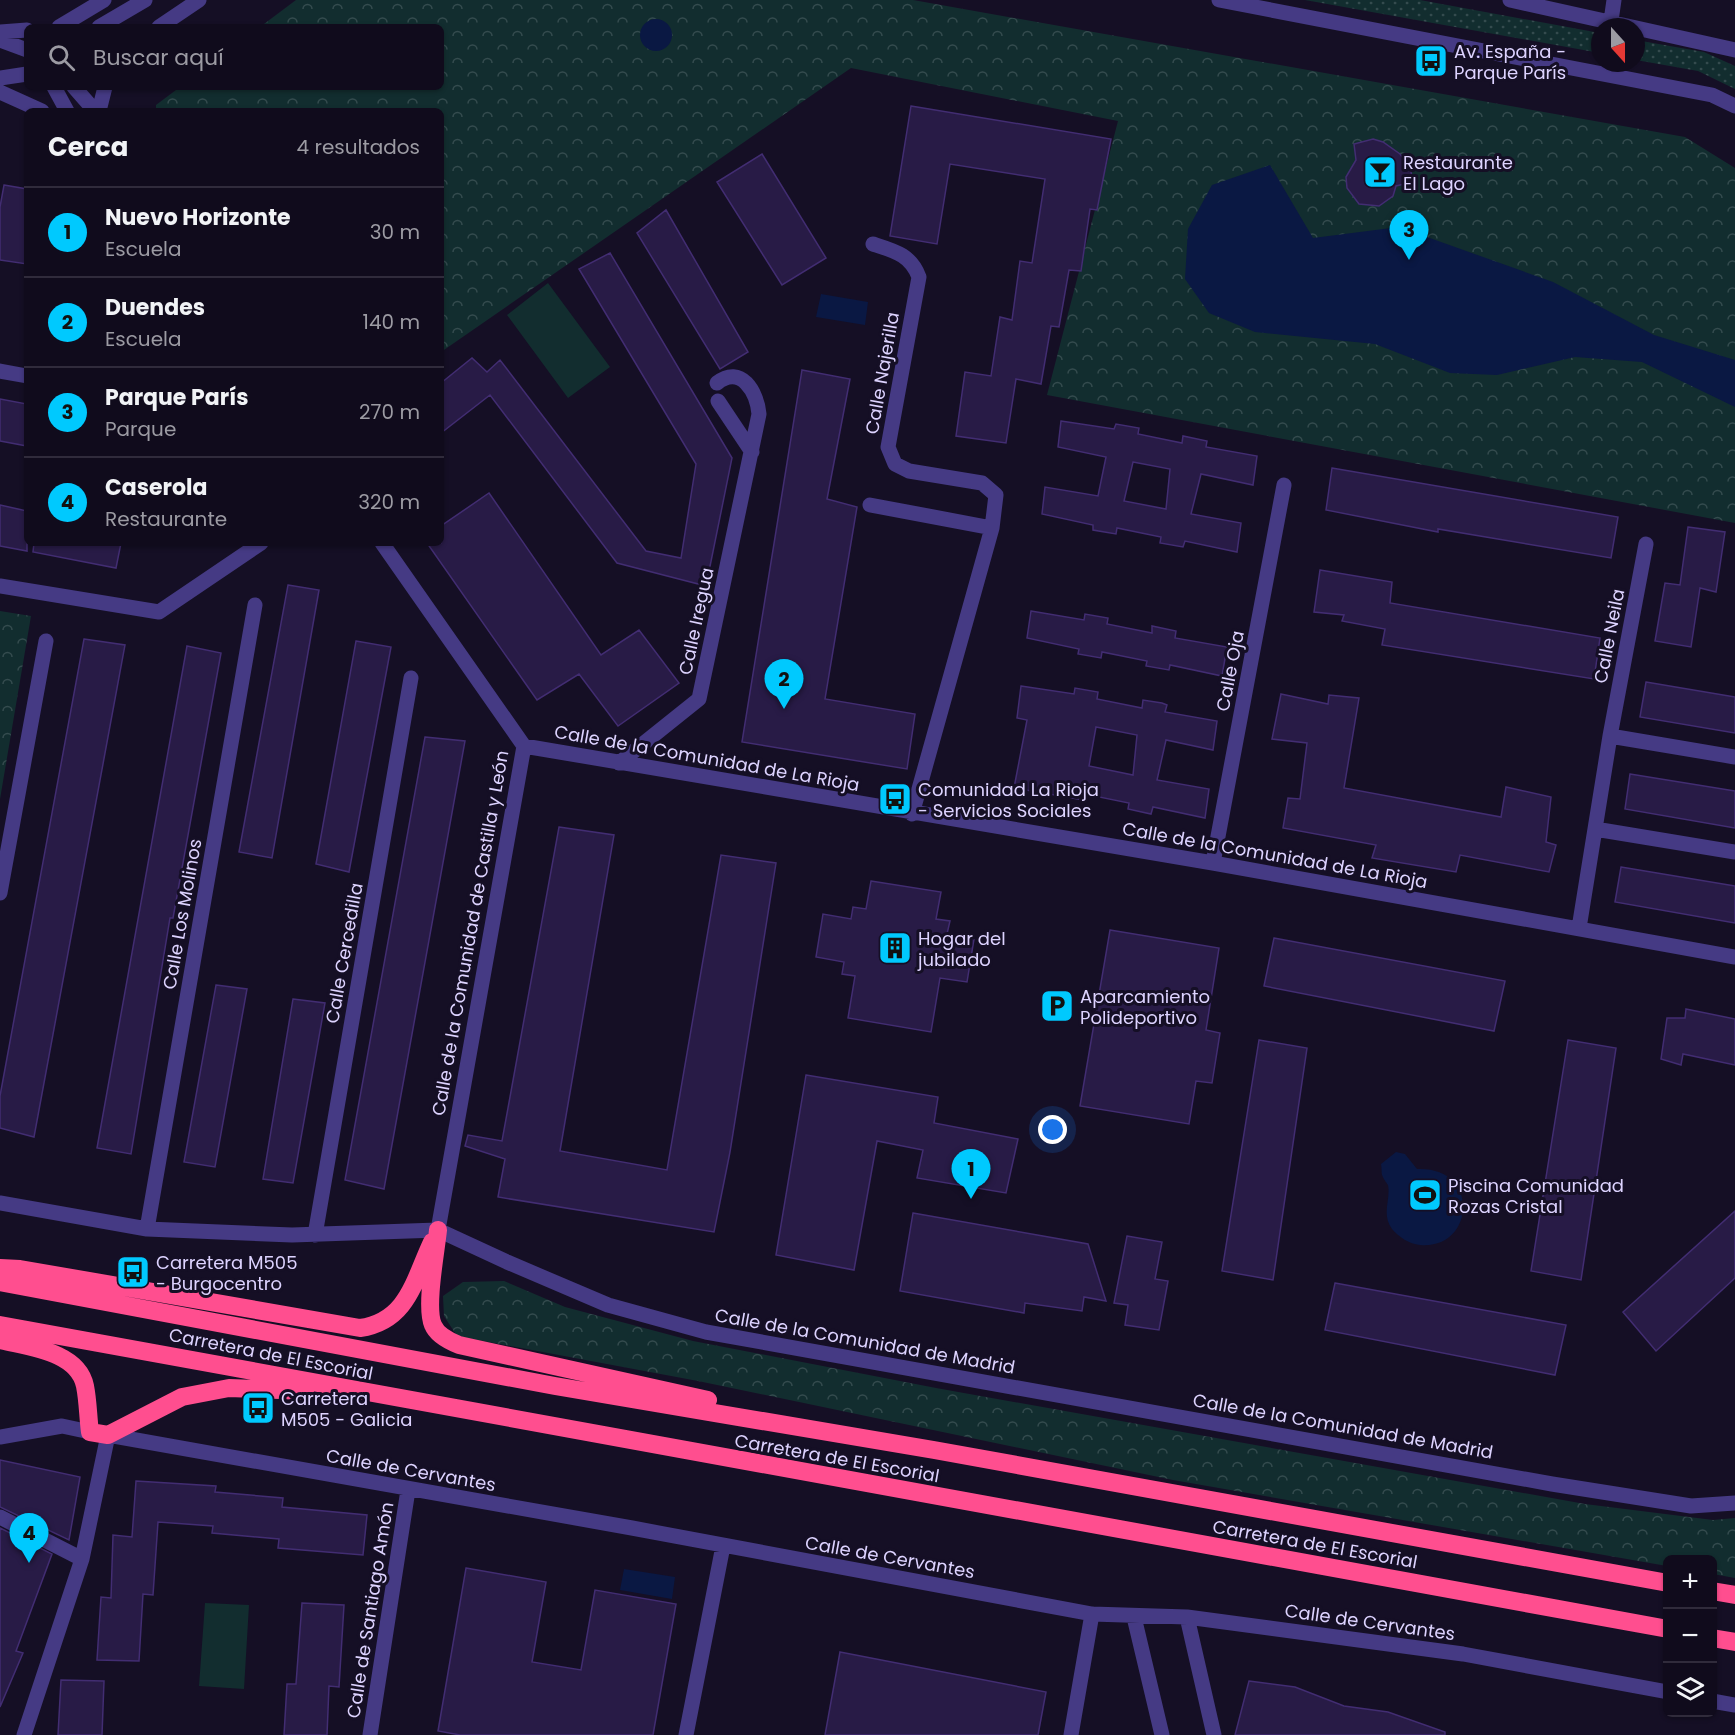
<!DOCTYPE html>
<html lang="es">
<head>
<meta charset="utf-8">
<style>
  body { margin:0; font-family:Poppins,sans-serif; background:#191425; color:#f1f3f6 }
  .controls { position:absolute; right:18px; bottom:18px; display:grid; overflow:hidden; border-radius:9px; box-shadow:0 2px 4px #0004 }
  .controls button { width:54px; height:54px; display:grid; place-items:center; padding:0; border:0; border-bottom:2px solid #302b3b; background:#100b1c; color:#f1f3f6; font:30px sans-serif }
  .compass { position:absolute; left:1591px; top:18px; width:54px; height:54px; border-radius:50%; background:#100b1c; box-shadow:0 2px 4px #0004; rotate:159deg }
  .you { position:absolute; left:1053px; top:1130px; width:21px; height:21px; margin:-15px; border:4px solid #fff; border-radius:50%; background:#1a73e8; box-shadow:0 0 0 9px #1a73e833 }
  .badge { display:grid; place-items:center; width:39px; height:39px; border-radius:50%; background:#00c9fe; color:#111; font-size:20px; font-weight:700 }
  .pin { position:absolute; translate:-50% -50px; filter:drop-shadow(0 2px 3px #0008) }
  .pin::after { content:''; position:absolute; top:32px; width:21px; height:18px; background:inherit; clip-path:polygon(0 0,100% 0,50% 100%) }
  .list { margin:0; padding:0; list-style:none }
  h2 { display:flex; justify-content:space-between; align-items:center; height:78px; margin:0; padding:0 24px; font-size:26px }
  h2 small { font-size:20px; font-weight:400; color:#9c9ba3 }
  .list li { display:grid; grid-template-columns:39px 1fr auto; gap:18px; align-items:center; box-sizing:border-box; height:90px; padding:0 24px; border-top:2px solid #302b3b }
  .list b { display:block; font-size:22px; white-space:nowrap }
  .list p { margin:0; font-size:20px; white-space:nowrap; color:#9c9ba3 }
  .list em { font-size:20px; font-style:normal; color:#9c9ba3 }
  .icon { flex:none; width:33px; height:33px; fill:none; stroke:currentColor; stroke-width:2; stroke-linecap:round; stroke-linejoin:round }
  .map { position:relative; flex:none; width:1735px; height:1735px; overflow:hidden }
  .search { position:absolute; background:#100b1c; box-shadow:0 2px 4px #0004; left:24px; top:24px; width:420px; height:66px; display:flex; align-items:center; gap:15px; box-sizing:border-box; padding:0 21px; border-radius:9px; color:#9c9ba3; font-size:22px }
  .panel { position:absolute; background:#100b1c; box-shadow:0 2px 4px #0004; left:24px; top:108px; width:420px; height:438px; border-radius:9px }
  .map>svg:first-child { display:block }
</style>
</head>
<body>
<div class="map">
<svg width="1735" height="1735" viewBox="0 0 1735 1735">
  <defs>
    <pattern id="grass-dots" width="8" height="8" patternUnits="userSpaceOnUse" patternTransform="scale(1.5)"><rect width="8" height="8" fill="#122d2f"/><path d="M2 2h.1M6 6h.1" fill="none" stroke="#344b4e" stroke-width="1.8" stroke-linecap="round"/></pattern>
    <pattern id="park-crowns" width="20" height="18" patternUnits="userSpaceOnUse" patternTransform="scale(1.5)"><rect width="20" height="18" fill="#122d2f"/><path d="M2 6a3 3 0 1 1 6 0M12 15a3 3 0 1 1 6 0" fill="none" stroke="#344b4e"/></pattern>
  </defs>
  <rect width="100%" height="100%" fill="#150f25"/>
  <path fill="url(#grass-dots)" d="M 1305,0 L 1420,0 L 1600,33 L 1600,53 Z
    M 1636,40 L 1704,52 L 1735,66 L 1735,89 L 1698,71 L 1636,60 Z"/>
  <path fill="url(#park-crowns)" d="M 296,0 L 913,0 L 1685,137 L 1735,168 L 1735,523 L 1047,395 L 1118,121 L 851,68 L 441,352 L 441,111 L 156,111 L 156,105 L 180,87 L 441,87 L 441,27 L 260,27 Z
    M 0,611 L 31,616 L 0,799 Z
    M 504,1281 L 565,1307 L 693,1341 L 936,1388 L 1585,1504 L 1713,1520 L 1735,1518 L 1735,1578 L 1713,1574 L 1712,1560 L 1668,1560 L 1667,1566 L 1173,1480 L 698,1381 L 457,1336 L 444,1316 L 443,1296 L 463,1282 Z"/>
  <path fill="#122d2f" d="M 548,283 L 610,367 L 568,398 L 507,315 Z
    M 205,1603 L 249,1605 L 244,1689 L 199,1686 Z"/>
  <path fill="#0a1843" d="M640 35a16 16 0 1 1 32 0a16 16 0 1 1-32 0Z
    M 1270,165 L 1313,238 L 1399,227 L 1553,282 L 1654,335 L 1735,360 L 1735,407 L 1642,362 L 1575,357 L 1497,375 L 1450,373 L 1375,344 L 1255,332 L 1209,313 L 1185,279 L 1188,229 L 1212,185 Z
    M 821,294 L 868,302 L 865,325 L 816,317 Z
    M 1396,1152 L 1405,1154 L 1417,1169 C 1481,1166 1475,1250 1420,1245 C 1409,1244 1399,1237 1392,1229 C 1381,1214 1391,1199 1388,1185 C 1388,1185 1383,1178 1383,1177 C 1381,1174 1382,1169 1381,1164 Z
    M 624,1569 L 675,1577 L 672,1599 L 620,1590 Z"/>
  <path fill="#281b46" stroke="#422d72" stroke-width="1.5" fill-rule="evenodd" d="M 911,106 L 1111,139 L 1097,210 L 1090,209 L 1081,271 L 1069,270 L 1059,327 L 1051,326 L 1041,384 L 1016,379 L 1006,443 L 956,436 L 965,372 L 991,376 L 1000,317 L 1012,320 L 1020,261 L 1032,263 L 1045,179 L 950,164 L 937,244 L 890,236 Z
    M 1373,139 L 1383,142 L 1400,154 L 1410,167 L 1413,182 L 1396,186 L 1393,196 L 1379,206 L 1359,204 L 1347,188 L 1346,177 L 1356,160 L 1354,144 Z
    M 762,154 L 826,258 L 782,285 L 717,182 Z
    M 4,185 L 27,189 L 27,264 L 0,260 L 0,207 Z
    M 666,210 L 748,352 L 720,369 L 637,233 Z
    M 610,253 L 732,458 L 706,586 L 617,563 L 490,395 L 441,433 L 441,383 L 472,358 L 487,372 L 500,360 L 646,551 L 681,558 L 696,464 L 579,269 Z
    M 802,370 L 850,379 L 827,499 L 857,507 L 825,699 L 915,714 L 907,769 L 742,742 Z
    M 0,399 L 27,404 L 27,446 L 0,441 Z
    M 1061,421 L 1114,429 L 1116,424 L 1139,428 L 1138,434 L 1182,443 L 1183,436 L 1207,441 L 1206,447 L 1257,456 L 1253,485 L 1201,474 L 1191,514 L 1241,523 L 1237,552 L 1185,541 L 1183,547 L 1160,543 L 1161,537 L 1117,528 L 1116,534 L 1093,530 L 1093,525 L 1042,514 L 1045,487 L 1098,496 L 1106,457 L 1058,447 ZM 1133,462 L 1170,469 L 1166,509 L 1124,501 Z
    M 1332,468 L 1618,517 L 1611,558 L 1438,529 L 1438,532 L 1326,510 Z
    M 489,493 L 601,655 L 639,630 L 679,683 L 618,726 L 579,674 L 537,700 L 427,543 L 441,543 L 441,526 Z
    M 0,505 L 27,511 L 27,551 L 0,546 Z
    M 1688,527 L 1725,532 L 1716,592 L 1700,588 L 1691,647 L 1655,641 L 1665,583 L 1680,585 Z
    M 34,543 L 121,543 L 116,568 L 33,552 Z
    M 1320,570 L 1392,582 L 1390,603 L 1600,638 L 1594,679 L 1382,645 L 1385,629 L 1342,621 L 1344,615 L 1314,612 Z
    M 288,585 L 319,590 L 272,858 L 239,852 Z
    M 1031,611 L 1084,620 L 1085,614 L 1108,618 L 1107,624 L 1152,633 L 1152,626 L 1176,631 L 1175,638 L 1227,647 L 1222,676 L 1170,665 L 1169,670 L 1146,666 L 1147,661 L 1102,652 L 1101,658 L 1078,654 L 1079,649 L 1027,638 Z
    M 84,639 L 125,645 L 34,1137 L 0,1128 L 0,1096 Z
    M 356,641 L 391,647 L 349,872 L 316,864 Z
    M 187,646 L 221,653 L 173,918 L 170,918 L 131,1154 L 97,1148 Z
    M 1646,682 L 1735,697 L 1735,733 L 1640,717 Z
    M 1021,686 L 1074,694 L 1075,688 L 1098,692 L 1097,699 L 1142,708 L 1143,700 L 1162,703 L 1167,705 L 1165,712 L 1217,721 L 1213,750 L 1166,740 L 1157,780 L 1209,789 L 1205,818 L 1153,807 L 1151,814 L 1128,809 L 1129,803 L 1085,794 L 1083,800 L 1014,788 L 1027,720 L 1017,718 ZM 1096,727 L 1137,735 L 1133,775 L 1089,766 Z
    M 1281,694 L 1328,704 L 1329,695 L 1359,698 L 1344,788 L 1501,817 L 1506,787 L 1551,797 L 1546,842 L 1556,845 L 1549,872 L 1460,855 L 1456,872 L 1372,858 L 1376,845 L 1283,828 L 1288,798 L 1300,799 L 1307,743 L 1272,739 Z
    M 425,737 L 465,741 L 384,1189 L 345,1180 Z
    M 1630,774 L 1735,791 L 1735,828 L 1625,809 Z
    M 559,827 L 614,835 L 560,1151 L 667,1170 L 721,855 L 776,863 L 730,1152 L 714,1232 L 498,1197 L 505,1159 L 465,1146 L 468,1135 L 502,1141 Z
    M 1621,867 L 1735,886 L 1735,923 L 1615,902 Z
    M 871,881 L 941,892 L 936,919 L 950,921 L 947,934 L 974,939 L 967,982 L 940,978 L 931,1032 L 848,1018 L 855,976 L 842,974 L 844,962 L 816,957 L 823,914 L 851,919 L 853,907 L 866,909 Z
    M 1110,930 L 1219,948 L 1206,1030 L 1220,1033 L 1212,1083 L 1196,1081 L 1189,1124 L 1080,1106 Z
    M 1274,938 L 1505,981 L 1494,1031 L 1264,986 Z
    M 216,985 L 247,989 L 215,1167 L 184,1162 Z
    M 293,999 L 325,1003 L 293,1183 L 263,1179 Z
    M 1686,1009 L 1735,1019 L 1735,1065 L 1683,1054 L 1681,1065 L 1661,1059 L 1667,1018 L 1685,1018 Z
    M 1259,1040 L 1307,1048 L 1273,1280 L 1222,1271 Z
    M 1568,1040 L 1616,1048 L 1581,1280 L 1531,1271 Z
    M 806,1075 L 938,1097 L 934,1123 L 1018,1139 L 1006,1193 L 917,1178 L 923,1150 L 877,1141 L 854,1270 L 776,1255 Z
    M 1735,1211 L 1735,1278 L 1656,1351 L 1623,1312 Z
    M 913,1213 L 1088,1244 L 1106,1301 L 1084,1297 L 1082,1311 L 1025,1303 L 1024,1313 L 900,1291 Z
    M 1127,1236 L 1162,1242 L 1155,1279 L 1168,1281 L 1159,1330 L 1125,1325 L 1128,1305 L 1114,1303 Z
    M 1335,1283 L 1566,1325 L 1555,1375 L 1325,1330 Z
    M 0,1460 L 80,1477 L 69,1540 L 0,1507 Z
    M 136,1481 L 216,1486 L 215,1492 L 283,1498 L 282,1507 L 367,1515 L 363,1555 L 278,1548 L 279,1539 L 212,1533 L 213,1526 L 158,1522 L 153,1595 L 143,1594 L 139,1661 L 97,1660 L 101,1597 L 111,1598 L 113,1535 L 132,1537 Z
    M 0,1528 L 52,1554 L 16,1651 L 23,1653 L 0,1707 Z
    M 466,1568 L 546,1582 L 532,1662 L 581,1670 L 595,1590 L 676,1604 L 653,1735 L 460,1735 L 438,1731 Z
    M 302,1603 L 344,1605 L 339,1687 L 329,1686 L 327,1735 L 284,1735 L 287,1684 L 296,1684 Z
    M 840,1652 L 1046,1692 L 1038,1735 L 825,1735 Z
    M 61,1680 L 104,1681 L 102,1735 L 58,1735 Z
    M 1249,1681 L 1295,1687 L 1344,1706 L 1388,1712 L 1445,1732 L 1445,1735 L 1235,1735 Z"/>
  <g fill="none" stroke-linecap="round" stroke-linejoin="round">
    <path stroke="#453a84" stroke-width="15" d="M 1219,0 L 1712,95 L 1735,106
      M 1510,0 L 1735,50
      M 1611,21 L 1614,0
      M 59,27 L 104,0
      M 99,27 L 145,0
      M 159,27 L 199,0
      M 0,32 L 27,30
      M 0,40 L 27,50
      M 0,78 L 27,74
      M 54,87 L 67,111
      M 74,87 L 95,111
      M 0,92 L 42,111
      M 99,111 L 105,87
      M 873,244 C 895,251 911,255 919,277 L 888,447 L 895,464 L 909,471 L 982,483 L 996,495 L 992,528 L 912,814
      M 0,371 L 27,376
      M 718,401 L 752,452
      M 870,505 L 992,528
      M 382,543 L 524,746 L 438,1230
      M 0,586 L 159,612 L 261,543
      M 1610,736 L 1735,757
      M 524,746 L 1213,863 L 1735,957
      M 619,763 L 699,699 L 759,414 C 757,392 741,364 717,383
      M 1595,829 L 1735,852
      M 1213,863 L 1284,485
      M 0,893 L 46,641
      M 1579,928 L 1610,736 L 1646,544
      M 0,1203 L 147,1229 L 292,1235 L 438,1230 L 507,1262 L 608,1305 L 706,1332 L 1552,1484 L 1691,1506 L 1735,1503
      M 147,1229 L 255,605
      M 315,1235 L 411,678
      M 0,1437 L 62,1426 L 90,1432
      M 0,1517 L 82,1559
      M 1134,1617 L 1162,1735
      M 1187,1617 L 1214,1735
      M 1712,1701 L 1735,1705
      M 24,1735 L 82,1559 L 108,1435 L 632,1528 L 1092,1614 L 1187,1617 L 1463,1654 L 1668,1692
      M 370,1735 L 408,1490
      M 686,1735 L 723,1546
      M 1071,1735 L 1092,1614"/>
    <path stroke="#ff4e8f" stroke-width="18" d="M 438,1230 C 436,1251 425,1307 433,1325 C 437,1335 449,1341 459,1345 L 708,1400
      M 0,1268 L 20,1269 L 360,1328 C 408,1321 414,1280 432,1242
      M 0,1282 L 555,1386 L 934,1450 L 1668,1583
      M 0,1325 L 1668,1629
      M 0,1340 C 28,1347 78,1351 85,1386 C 88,1401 88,1417 90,1432 L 108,1435 L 182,1397 L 229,1388 L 305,1391
      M 1712,1591 L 1735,1595
      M 1712,1638 L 1735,1642"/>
  </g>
  <defs>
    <g id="bus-square" transform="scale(1.725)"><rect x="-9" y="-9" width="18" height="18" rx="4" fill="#00c9fe" stroke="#150f25"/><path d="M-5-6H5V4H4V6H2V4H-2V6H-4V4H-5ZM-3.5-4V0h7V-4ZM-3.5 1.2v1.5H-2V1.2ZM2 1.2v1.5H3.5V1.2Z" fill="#111"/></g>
    <g id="bar-square" transform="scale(1.725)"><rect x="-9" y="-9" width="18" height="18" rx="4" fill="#00c9fe" stroke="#150f25"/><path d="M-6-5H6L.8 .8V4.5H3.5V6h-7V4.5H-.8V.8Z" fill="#111"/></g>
    <g id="building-square" transform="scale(1.725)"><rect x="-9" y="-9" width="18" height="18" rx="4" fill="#00c9fe" stroke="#150f25"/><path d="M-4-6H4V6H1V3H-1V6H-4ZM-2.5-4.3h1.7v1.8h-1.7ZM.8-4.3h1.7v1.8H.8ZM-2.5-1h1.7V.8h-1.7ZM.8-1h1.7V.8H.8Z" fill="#111"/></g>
    <g id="parking-square" transform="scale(1.725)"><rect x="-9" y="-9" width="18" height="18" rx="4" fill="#00c9fe" stroke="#150f25"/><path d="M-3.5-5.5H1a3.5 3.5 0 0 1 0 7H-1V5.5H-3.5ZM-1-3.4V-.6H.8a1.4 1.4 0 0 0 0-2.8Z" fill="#111"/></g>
    <g id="stadium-square" transform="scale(1.725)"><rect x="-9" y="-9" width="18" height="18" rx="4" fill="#00c9fe" stroke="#150f25"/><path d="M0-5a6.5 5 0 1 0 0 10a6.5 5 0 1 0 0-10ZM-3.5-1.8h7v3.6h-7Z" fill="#111"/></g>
  </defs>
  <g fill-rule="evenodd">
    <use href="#bus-square" x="1431" y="61"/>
    <use href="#bar-square" x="1380" y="172"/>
    <use href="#bus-square" x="895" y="799"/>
    <use href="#building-square" x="895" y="948"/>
    <use href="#parking-square" x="1057" y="1006"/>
    <use href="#stadium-square" x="1425" y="1195"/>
    <use href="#bus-square" x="133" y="1272"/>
    <use href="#bus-square" x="258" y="1408"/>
  </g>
  <g text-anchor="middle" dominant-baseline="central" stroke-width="6" stroke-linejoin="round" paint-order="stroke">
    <g font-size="18" fill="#ddd3ff" stroke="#150f25" text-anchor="start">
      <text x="1454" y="51">Av. España -<tspan x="1454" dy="21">Parque París</tspan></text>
      <text x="1403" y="162">Restaurante<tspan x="1403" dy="21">El Lago</tspan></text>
      <text x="918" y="789">Comunidad La Rioja<tspan x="918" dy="21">- Servicios Sociales</tspan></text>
      <text x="918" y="938">Hogar del<tspan x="918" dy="21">jubilado</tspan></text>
      <text x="1080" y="996">Aparcamiento<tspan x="1080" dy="21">Polideportivo</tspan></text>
      <text x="1448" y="1185">Piscina Comunidad<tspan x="1448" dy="21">Rozas Cristal</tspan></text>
      <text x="156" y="1262">Carretera M505<tspan x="156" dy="21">- Burgocentro</tspan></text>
      <text x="281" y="1398">Carretera<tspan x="281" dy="21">M505 - Galicia</tspan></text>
    </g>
    <g font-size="18" fill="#ddd3ff" stroke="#150f25">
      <text transform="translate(882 373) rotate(-80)">Calle Najerilla</text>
      <text transform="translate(696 621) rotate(-78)">Calle Iregua</text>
      <text transform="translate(1609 636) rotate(-79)">Calle Neila</text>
      <text transform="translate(1230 671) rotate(-79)">Calle Oja</text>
      <text transform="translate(707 758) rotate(10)">Calle de la Comunidad de La Rioja</text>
      <text transform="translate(1275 855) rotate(10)">Calle de la Comunidad de La Rioja</text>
      <text transform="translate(182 914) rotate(-80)">Calle Los Molinos</text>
      <text transform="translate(470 933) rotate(-80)">Calle de la Comunidad de Castilla y León</text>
      <text transform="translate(344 953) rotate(-80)">Calle Cercedilla</text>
      <text transform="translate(865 1341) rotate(10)">Calle de la Comunidad de Madrid</text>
      <text transform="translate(271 1354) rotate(11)">Carretera de El Escorial</text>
      <text transform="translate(1343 1426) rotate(10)">Calle de la Comunidad de Madrid</text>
      <text transform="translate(837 1458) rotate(10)">Carretera de El Escorial</text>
      <text transform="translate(411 1470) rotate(10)">Calle de Cervantes</text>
      <text transform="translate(1315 1544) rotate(10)">Carretera de El Escorial</text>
      <text transform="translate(890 1557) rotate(10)">Calle de Cervantes</text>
      <text transform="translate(370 1610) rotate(-81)">Calle de Santiago Amón</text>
      <text transform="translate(1370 1622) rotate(8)">Calle de Cervantes</text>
    </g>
  </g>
</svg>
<div class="controls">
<button>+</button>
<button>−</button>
<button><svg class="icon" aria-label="layers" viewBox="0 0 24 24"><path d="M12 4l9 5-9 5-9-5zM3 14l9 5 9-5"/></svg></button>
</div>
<svg class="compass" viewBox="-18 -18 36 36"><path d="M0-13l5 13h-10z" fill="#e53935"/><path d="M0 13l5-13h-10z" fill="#9c9ba3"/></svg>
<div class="you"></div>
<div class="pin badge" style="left:971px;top:1199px">1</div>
<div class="pin badge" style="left:784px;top:709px">2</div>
<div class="pin badge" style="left:1409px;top:260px">3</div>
<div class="pin badge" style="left:29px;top:1563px">4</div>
<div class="search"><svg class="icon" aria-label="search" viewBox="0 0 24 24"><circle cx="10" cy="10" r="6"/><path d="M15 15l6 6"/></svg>Buscar aquí</div>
<section class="panel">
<h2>Cerca<small>4 resultados</small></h2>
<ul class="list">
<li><span class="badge">1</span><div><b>Nuevo Horizonte</b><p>Escuela</p></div><em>30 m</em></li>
<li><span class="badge">2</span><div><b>Duendes</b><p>Escuela</p></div><em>140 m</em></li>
<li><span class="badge">3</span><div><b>Parque París</b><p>Parque</p></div><em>270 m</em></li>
<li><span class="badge">4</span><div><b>Caserola</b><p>Restaurante</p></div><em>320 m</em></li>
</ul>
</section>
</div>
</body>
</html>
